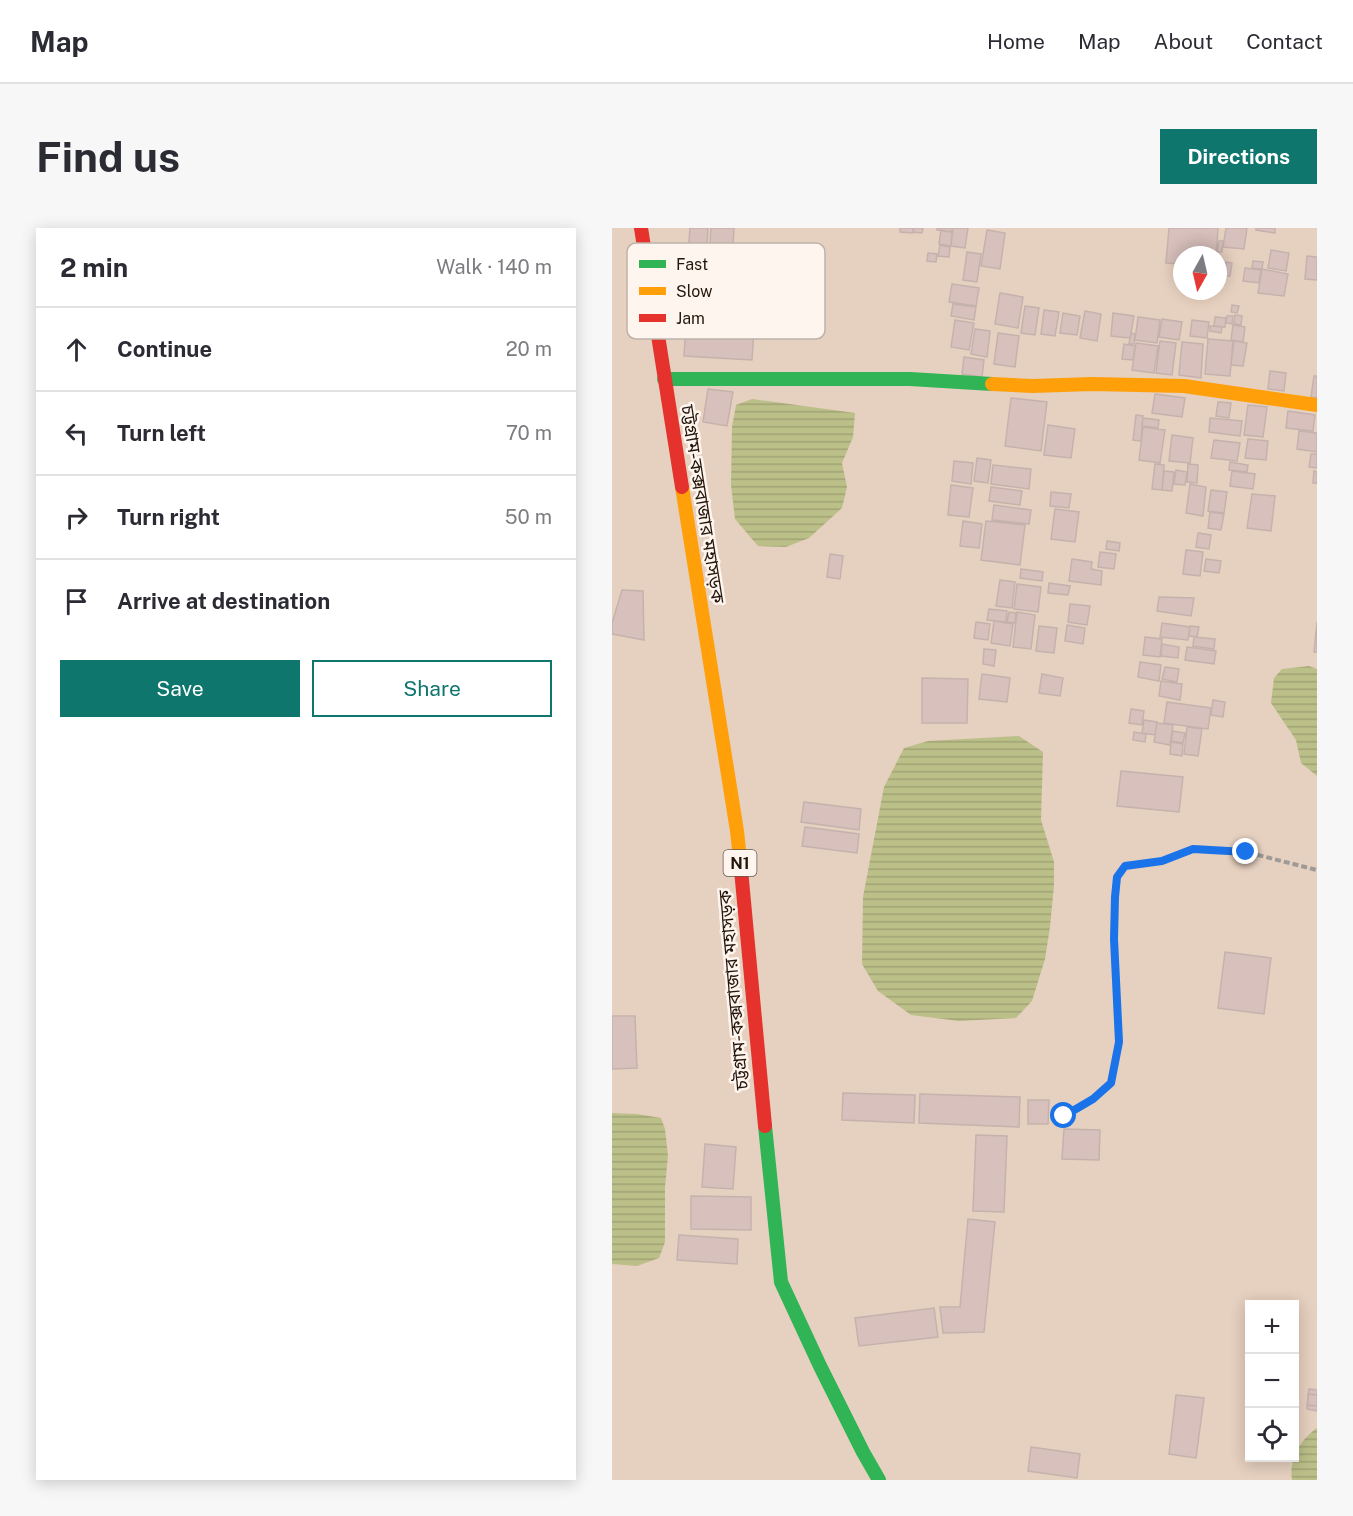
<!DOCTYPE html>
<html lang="en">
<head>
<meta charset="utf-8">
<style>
  body { margin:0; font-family:"Public Sans","Noto Sans Bengali",sans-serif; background:#f7f7f7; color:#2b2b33 }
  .controls { position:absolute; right:18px; bottom:18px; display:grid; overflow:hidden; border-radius:0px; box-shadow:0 3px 15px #0003 }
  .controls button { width:54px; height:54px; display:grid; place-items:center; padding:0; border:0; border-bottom:2px solid #e1e1e2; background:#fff; color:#2b2b33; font:30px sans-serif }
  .compass { position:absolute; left:561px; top:18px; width:54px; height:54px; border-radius:50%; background:#fff; box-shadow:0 3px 15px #0003; rotate:188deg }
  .stop { position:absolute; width:18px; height:18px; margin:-14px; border:4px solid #1a73e8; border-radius:50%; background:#fff }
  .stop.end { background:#1a73e8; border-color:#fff; box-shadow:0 2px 6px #0008 }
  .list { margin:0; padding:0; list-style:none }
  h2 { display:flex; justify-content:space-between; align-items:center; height:78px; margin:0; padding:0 24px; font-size:26px }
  h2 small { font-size:20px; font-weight:400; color:#7c7c81 }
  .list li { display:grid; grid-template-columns:39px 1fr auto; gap:18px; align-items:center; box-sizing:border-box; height:84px; padding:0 24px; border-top:2px solid #e1e1e2 }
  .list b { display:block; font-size:22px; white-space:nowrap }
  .list em { font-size:20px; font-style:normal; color:#7c7c81 }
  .actions { display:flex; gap:12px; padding:18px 24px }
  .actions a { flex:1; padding:14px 0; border:2px solid #0f766e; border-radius:0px; text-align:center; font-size:21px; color:#0f766e }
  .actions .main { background:#0f766e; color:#fff }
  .icon { flex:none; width:33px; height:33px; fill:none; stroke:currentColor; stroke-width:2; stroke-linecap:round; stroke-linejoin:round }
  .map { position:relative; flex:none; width:705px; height:1252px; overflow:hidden; border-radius:0px }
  header { display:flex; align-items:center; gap:36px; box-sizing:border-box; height:84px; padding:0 30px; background:#fff; border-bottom:2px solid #e1e1e2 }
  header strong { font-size:28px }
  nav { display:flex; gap:33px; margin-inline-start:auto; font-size:21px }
  .intro { display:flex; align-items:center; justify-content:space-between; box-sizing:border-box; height:144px; padding:0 36px }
  h1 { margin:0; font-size:42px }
  .button { padding:15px 27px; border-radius:0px; background:#0f766e; color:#fff; font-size:21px; font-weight:700 }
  main { display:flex; gap:36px; padding:0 36px }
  aside { flex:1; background:#fff; border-radius:0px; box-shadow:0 3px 15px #0003 }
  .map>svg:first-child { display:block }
</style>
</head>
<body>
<header>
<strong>Map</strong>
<nav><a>Home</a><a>Map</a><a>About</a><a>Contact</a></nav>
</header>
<div class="intro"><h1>Find us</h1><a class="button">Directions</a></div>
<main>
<aside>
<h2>2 min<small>Walk · 140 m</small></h2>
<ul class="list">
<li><svg class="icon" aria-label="ahead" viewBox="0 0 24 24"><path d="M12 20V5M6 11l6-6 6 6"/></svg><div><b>Continue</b></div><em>20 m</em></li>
<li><svg class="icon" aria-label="left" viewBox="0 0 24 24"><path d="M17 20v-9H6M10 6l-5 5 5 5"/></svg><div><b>Turn left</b></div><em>70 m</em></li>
<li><svg class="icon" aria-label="right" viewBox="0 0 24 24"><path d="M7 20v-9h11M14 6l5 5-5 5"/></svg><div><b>Turn right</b></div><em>50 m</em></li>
<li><svg class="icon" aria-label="arrive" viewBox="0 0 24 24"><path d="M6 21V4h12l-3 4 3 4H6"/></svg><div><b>Arrive at destination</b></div></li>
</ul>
<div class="actions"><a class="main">Save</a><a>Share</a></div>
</aside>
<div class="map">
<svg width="705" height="1252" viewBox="0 0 705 1252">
  <defs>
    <pattern id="water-rules" width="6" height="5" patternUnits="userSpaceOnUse" patternTransform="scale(1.5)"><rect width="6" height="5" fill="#bbbf88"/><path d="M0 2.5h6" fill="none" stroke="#a1a374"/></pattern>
  </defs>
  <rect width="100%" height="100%" fill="#e6d0bf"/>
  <path fill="url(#water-rules)" d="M 140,171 L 243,185 L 241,209 L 230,235 L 235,259 L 230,280 L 197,310 L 174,319 L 146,318 L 123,291 L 119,257 L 120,199 L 124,177 Z
    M 697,438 L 705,441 L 705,548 L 689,535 L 684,512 L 659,475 L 662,450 L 670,441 Z
    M 407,508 L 431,524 L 429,592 L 442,634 L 442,657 L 438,699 L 433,731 L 420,773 L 404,790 L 347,793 L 299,787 L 266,763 L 250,736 L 251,669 L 272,559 L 292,520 L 316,513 Z
    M 0,885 L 25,886 L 49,890 L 53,901 L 56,928 L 53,959 L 53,1014 L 47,1030 L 25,1038 L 0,1036 Z
    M 705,1200 L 705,1252 L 680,1252 C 677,1231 688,1212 705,1200 Z"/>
  <path fill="#d8c0bc" stroke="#c6b2ad" stroke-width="1.5" d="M 78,0 L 96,0 L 93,53 L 74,52 Z
    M 99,0 L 122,0 L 119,50 L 96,49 Z
    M 288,0 L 301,0 L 301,5 L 288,4 Z
    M 302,0 L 311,0 L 310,5 L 301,4 Z
    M 325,0 L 339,0 L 339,4 L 325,2 Z
    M 341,0 L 356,0 L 353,20 L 339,18 Z
    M 557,0 L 606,0 L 604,27 L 570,27 L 570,36 L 554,35 Z
    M 614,0 L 635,0 L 632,21 L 611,19 Z
    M 644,0 L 663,0 L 663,5 L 644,2 Z
    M 329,2 L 340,4 L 339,18 L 327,16 Z
    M 375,2 L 393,5 L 388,41 L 369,38 Z
    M 607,13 L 611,13 L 610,24 L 605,24 Z
    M 328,17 L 338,19 L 337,29 L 326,28 Z
    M 659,22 L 677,25 L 674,43 L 656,40 Z
    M 355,24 L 369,26 L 365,54 L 351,52 Z
    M 316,25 L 325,26 L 324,34 L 315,33 Z
    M 695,28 L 705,29 L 705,52 L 693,51 Z
    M 641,33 L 651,34 L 650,41 L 640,40 Z
    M 614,34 L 620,35 L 618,48 L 612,48 Z
    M 633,40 L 649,42 L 647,55 L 631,53 Z
    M 650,41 L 676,46 L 672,68 L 646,65 Z
    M 340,56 L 367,60 L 364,78 L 337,74 Z
    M 388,65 L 411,69 L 406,100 L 383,96 Z
    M 341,76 L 364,79 L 362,92 L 339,88 Z
    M 620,77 L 627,78 L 625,85 L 619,84 Z
    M 413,78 L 427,80 L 423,107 L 409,105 Z
    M 432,82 L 447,84 L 443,108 L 429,106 Z
    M 473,83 L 489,86 L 485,113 L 468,110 Z
    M 451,85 L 468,88 L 465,107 L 448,105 Z
    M 501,85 L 522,88 L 518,110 L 499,108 Z
    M 623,87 L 630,88 L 629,97 L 622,96 Z
    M 615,88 L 621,88 L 620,96 L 614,95 Z
    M 526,89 L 548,92 L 545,115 L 523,112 Z
    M 603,89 L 614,90 L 613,99 L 602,98 Z
    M 550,91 L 570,94 L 567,112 L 547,109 Z
    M 343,92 L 362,95 L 357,122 L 339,119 Z
    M 580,92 L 597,94 L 595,110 L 578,108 Z
    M 74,97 L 142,101 L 140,132 L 72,128 Z
    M 621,97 L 633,99 L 631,114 L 619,112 Z
    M 598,98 L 610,99 L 609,105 L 598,103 Z
    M 363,101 L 378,103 L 375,129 L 359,126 Z
    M 386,105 L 407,108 L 403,139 L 382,136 Z
    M 519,105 L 523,106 L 522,116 L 517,116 Z
    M 596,111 L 621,113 L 618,148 L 593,146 Z
    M 548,113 L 564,115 L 560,147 L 544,145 Z
    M 622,113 L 635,115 L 631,138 L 619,137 Z
    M 570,114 L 591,116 L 589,150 L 567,147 Z
    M 524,115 L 546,118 L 542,145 L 520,142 Z
    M 512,116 L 523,118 L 521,132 L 510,131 Z
    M 352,129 L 372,132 L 370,149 L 350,146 Z
    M 658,143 L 674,145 L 672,163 L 656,161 Z
    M 702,148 L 705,148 L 705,170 L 699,169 Z
    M 96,161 L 121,164 L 115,198 L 91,194 Z
    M 543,166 L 573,170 L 570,189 L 540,185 Z
    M 399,170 L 435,174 L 429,223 L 393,218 Z
    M 606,174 L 619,175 L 617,190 L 604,188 Z
    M 636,177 L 655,179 L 651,209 L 632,207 Z
    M 676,183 L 703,187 L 701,203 L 674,200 Z
    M 524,187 L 531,188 L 529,213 L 521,212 Z
    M 531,190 L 547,192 L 546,200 L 530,198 Z
    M 598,190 L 630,193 L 628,208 L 597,204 Z
    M 436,197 L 463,201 L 459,230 L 432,227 Z
    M 531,199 L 553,202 L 548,235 L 527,232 Z
    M 687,203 L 705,205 L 705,224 L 685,221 Z
    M 560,207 L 581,210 L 578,235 L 557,233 Z
    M 636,211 L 656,213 L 654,232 L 633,230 Z
    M 602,212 L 628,215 L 625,233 L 599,230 Z
    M 699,226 L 705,226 L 705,240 L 697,239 Z
    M 365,230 L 379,232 L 376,255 L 362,253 Z
    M 342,233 L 361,235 L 359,256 L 340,253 Z
    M 618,234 L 636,237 L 635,244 L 617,242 Z
    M 543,236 L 552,237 L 550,262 L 540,261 Z
    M 576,236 L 586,237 L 585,255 L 575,254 Z
    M 381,237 L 419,241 L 417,261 L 379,256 Z
    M 564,242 L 575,244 L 573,257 L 562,256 Z
    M 552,243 L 562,244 L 560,263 L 550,262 Z
    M 620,243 L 643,246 L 641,261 L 618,258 Z
    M 702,243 L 705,244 L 705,255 L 701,255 Z
    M 578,256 L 594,259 L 591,288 L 574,285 Z
    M 339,257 L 361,260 L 357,289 L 336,287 Z
    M 379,259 L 410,263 L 408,277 L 377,273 Z
    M 599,262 L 615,264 L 612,285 L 596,283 Z
    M 439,264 L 459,266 L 457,280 L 438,278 Z
    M 640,266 L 663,268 L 659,303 L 635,300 Z
    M 382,277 L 419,282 L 417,296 L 380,292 Z
    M 443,281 L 467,284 L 463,314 L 439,311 Z
    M 598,284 L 612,286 L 609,302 L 596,300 Z
    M 351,293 L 370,296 L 367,320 L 348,318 Z
    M 374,293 L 413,297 L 408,337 L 369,332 Z
    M 586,305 L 599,307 L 597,321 L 584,319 Z
    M 495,313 L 508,315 L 507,323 L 494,321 Z
    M 574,322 L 591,324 L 588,348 L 571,346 Z
    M 488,324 L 504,326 L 502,341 L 486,339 Z
    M 218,326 L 231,328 L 228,351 L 215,349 Z
    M 460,331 L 480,334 L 479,341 L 490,343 L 489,357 L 457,353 Z
    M 594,331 L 609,333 L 607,345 L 592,343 Z
    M 409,341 L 431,344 L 430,353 L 408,350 Z
    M 388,352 L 403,354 L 400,380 L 384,378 Z
    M 437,355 L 458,358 L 456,367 L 436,365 Z
    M 405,356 L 429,359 L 426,384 L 402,381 Z
    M 10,362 L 31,363 L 32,412 L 0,406 L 0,395 Z
    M 547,369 L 582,370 L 579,388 L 545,383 Z
    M 458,376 L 478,378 L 475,397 L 456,394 Z
    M 377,381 L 395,383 L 394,394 L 375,392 Z
    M 397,384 L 404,385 L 403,395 L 395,394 Z
    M 405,384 L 423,387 L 419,421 L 401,419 Z
    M 382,393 L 401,396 L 398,418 L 379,415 Z
    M 364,394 L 378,396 L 376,412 L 362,410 Z
    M 705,394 L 705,424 L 702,424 Z
    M 550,395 L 578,399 L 576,412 L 548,409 Z
    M 455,397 L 473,400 L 471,416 L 453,413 Z
    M 427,398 L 445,400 L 442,425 L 424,423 Z
    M 578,398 L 587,399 L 585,409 L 577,408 Z
    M 533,409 L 550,411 L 548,429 L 531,427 Z
    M 582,409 L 603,411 L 602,421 L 581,418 Z
    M 550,416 L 567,419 L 566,430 L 549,428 Z
    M 575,419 L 604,423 L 602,436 L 573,432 Z
    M 372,421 L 384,422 L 382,438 L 371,436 Z
    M 528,434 L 549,437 L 547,453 L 526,449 Z
    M 553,439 L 567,441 L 565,454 L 550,451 Z
    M 370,446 L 398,450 L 395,474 L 367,471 Z
    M 430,446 L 451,450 L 448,468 L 427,465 Z
    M 310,450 L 356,451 L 355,495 L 310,495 Z
    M 549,453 L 570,456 L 568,472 L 547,468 Z
    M 601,472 L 613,474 L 611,489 L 599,487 Z
    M 555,474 L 599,480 L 596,501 L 552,495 Z
    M 519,481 L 532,483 L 530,497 L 517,495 Z
    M 532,492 L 545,494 L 543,507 L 530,505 Z
    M 545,495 L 561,497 L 558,517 L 542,514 Z
    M 575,499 L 590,501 L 586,528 L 572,526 Z
    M 561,503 L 573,505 L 571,515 L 559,513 Z
    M 522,504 L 534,506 L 533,514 L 521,512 Z
    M 559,514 L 571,516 L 570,528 L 558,526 Z
    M 509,543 L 571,549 L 567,584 L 505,578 Z
    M 192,574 L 249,581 L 247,602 L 189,594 Z
    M 193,599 L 247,606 L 245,625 L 190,618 Z
    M 613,724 L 659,730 L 652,786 L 606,780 Z
    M 0,788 L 23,788 L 25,840 L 0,841 Z
    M 231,865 L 303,867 L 302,895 L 230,892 Z
    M 308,866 L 408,869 L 407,899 L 307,895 Z
    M 416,872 L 437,872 L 436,896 L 416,896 Z
    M 452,901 L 488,902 L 487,932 L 450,931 Z
    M 364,907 L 395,908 L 392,984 L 361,983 Z
    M 93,916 L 124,919 L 121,961 L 90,959 Z
    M 79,968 L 139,969 L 139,1002 L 79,1001 Z
    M 356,991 L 383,994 L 372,1104 L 331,1105 L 328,1079 L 348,1079 Z
    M 67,1007 L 126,1011 L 125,1036 L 65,1032 Z
    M 322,1080 L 326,1109 L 247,1118 L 243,1090 Z
    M 697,1161 L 705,1162 L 705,1178 L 695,1177 Z
    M 696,1166 L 705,1167 L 705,1183 L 695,1181 Z
    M 564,1167 L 592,1170 L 584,1230 L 557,1226 Z
    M 419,1219 L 468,1226 L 465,1250 L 416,1243 Z"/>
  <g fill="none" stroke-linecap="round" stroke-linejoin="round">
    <path stroke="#9e9a97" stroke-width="4" stroke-dasharray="6 3" stroke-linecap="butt" d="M 452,888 L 481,871 L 499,855 L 507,814 L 502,711 L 503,669 L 505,649 L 513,638 L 551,633 L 581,621 L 634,624 L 705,642"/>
    <path stroke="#30b455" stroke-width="14" d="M 52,151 L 298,151 L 380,156
      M 153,898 L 169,1054 L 208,1138 L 251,1224 L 267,1252"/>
    <path stroke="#ff9f0a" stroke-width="14" d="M 380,156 L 421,158 L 480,156 L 572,158 L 705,177
      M 70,259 L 125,603 L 128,631"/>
    <path stroke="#e5322d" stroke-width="14" d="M 29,0 L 70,259
      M 128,631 L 153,898"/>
  </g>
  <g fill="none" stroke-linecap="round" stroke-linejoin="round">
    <path stroke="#1a73e8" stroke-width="8" d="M 452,888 L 481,871 L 499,855 L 507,814 L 502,711 L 503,669 L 505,649 L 513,638 L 550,633 L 581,621 L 634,624"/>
  </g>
  <g text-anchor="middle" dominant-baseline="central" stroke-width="5" stroke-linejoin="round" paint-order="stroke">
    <rect fill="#fef5ef" stroke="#65594f" stroke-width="1.5" x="111.5" y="622" width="33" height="26" rx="4.5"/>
    <g font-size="16" font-weight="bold" fill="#24160b">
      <text x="128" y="635">N1</text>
    </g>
    <g font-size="18" fill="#24160b" stroke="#fef5ef">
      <text transform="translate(91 276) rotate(81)">চট্টগ্রাম-কক্সবাজার মহাসড়ক</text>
      <text transform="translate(121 762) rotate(-95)">চট্টগ্রাম-কক্সবাজার মহাসড়ক</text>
    </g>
  </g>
  <rect x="15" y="15" width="198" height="96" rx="9" fill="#fef5ef" stroke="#bdb2ab" stroke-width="1.5"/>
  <rect x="27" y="32" width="27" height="8" fill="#30b455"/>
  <rect x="27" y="59" width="27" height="8" fill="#ff9f0a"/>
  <rect x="27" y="86" width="27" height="8" fill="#e5322d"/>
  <g font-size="16" fill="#24160b">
    <text x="64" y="42">Fast</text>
    <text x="64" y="69">Slow</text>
    <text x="64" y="96">Jam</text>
  </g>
</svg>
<div class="controls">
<button>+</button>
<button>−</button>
<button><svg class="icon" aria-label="locate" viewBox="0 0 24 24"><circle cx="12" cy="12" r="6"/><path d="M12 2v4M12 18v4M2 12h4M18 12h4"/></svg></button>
</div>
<svg class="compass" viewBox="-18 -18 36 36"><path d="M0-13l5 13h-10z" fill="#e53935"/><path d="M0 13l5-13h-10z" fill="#7c7c81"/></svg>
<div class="stop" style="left:452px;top:888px"></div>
<div class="stop end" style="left:634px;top:624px"></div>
</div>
</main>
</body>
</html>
